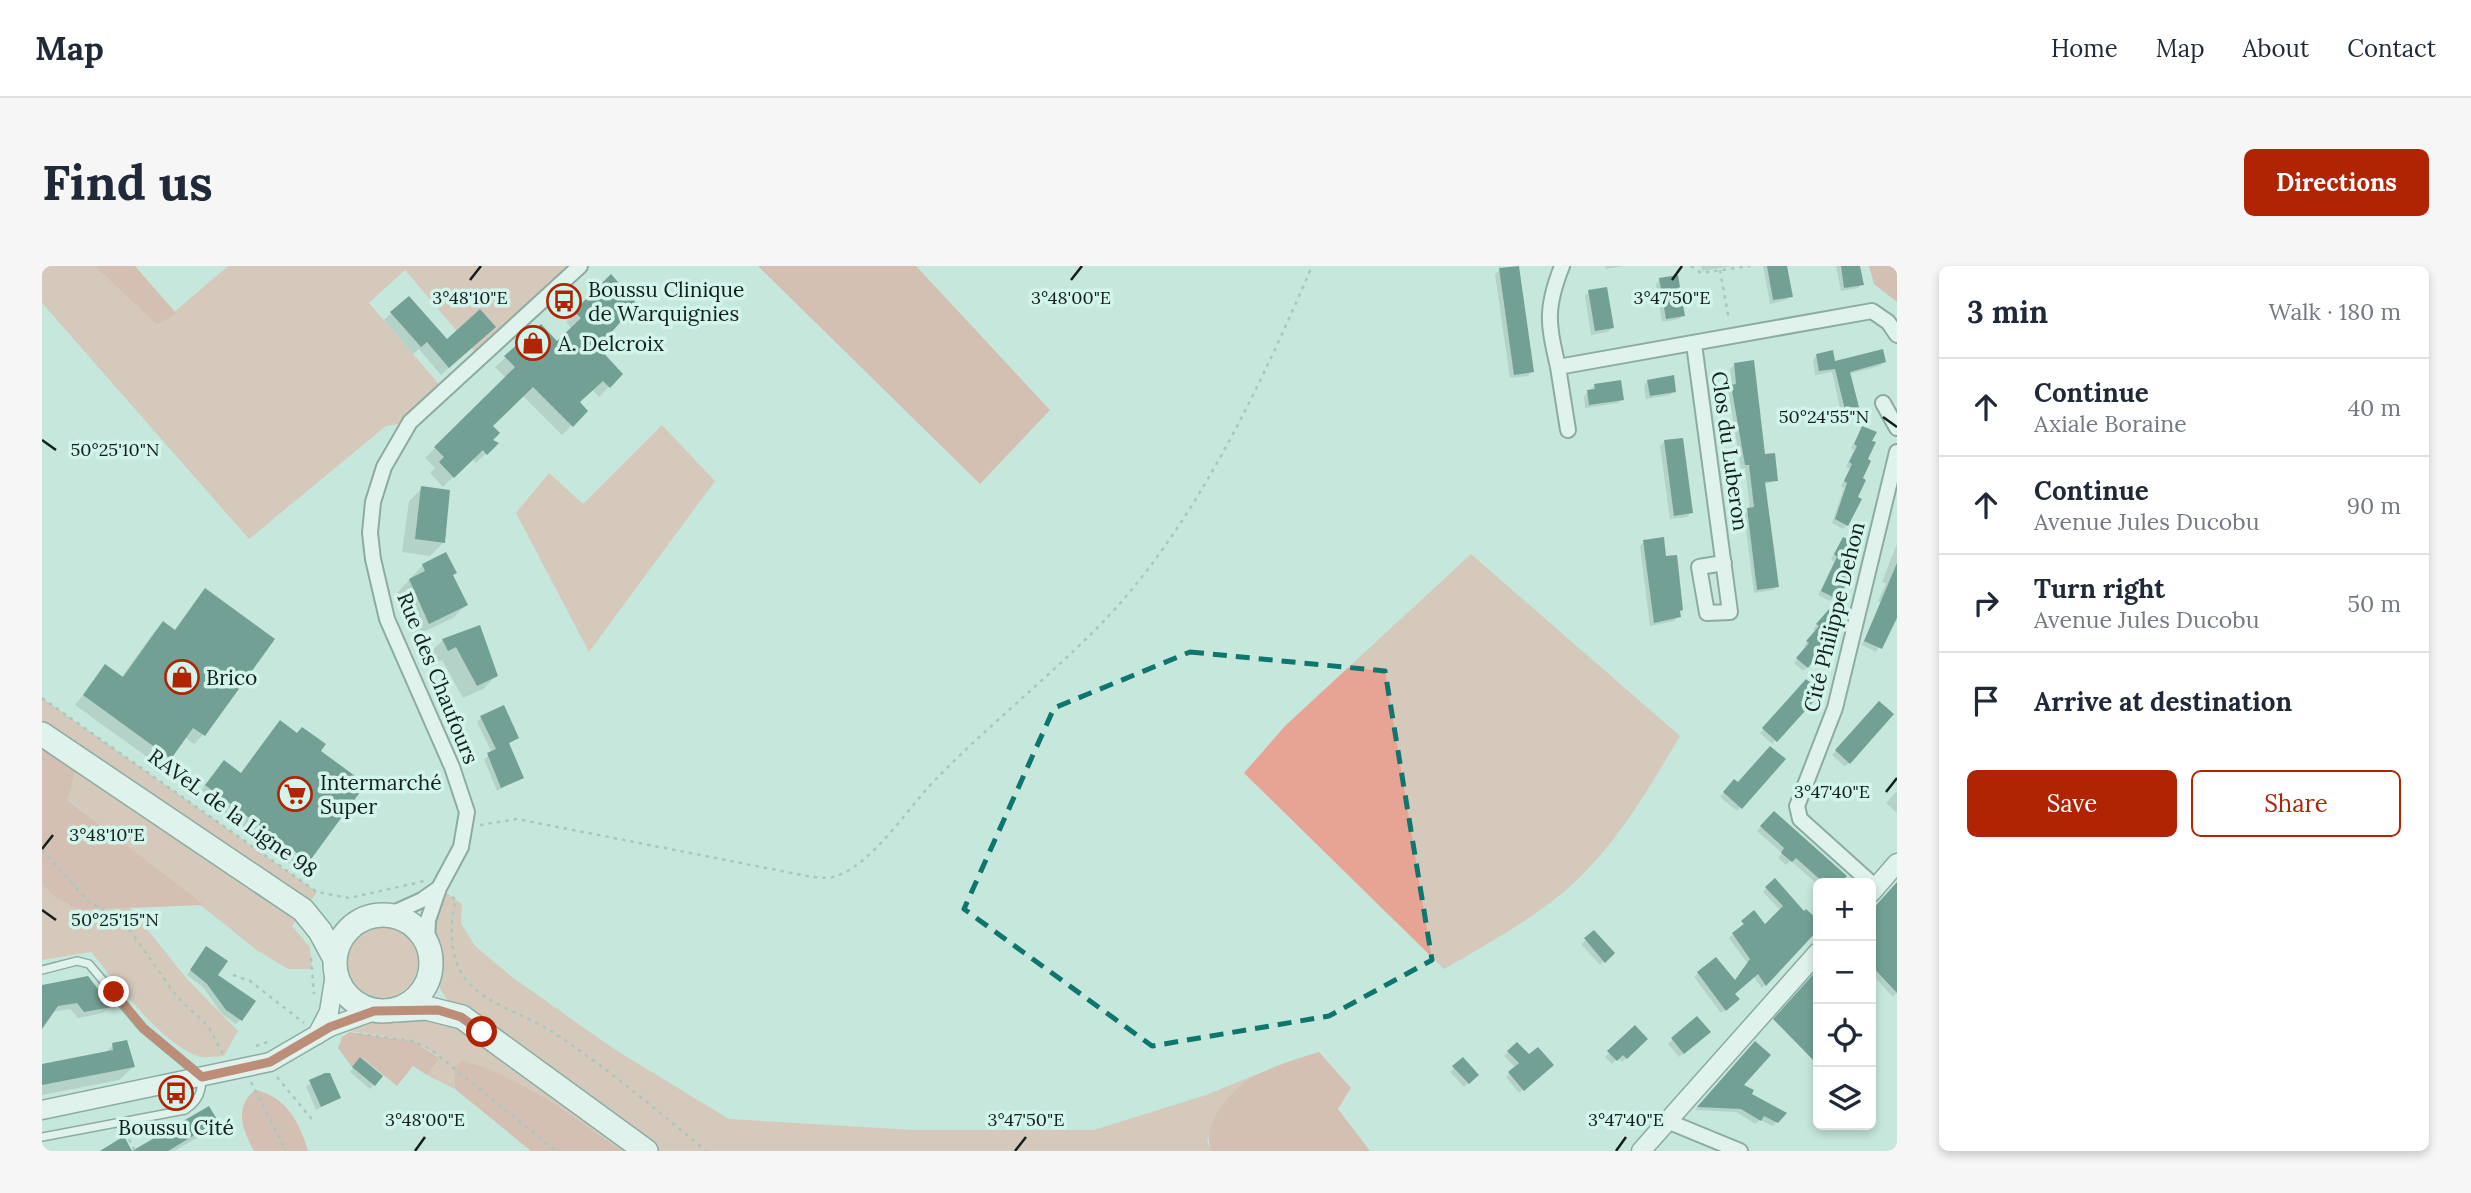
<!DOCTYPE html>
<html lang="en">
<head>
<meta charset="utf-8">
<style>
  body { margin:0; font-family:Lora,serif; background:#f6f6f7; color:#1f2937 }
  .controls { position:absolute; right:21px; bottom:21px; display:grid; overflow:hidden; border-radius:10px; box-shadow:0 4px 10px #0003 }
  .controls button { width:63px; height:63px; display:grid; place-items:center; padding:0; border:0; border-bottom:2px solid #e0e1e3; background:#fff; color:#1f2937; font:35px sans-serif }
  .stop { position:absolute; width:21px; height:21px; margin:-16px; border:5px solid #b02303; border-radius:50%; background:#fff }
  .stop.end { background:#b02303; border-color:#fff; box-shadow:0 2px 7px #0008 }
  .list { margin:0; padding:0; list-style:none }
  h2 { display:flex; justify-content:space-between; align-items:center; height:91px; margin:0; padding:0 28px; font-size:30px }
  h2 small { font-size:23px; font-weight:400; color:#747a83 }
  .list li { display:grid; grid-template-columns:46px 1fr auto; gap:21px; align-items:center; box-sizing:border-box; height:98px; padding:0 28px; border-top:2px solid #e0e1e3 }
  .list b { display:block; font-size:26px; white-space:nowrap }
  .list p { margin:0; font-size:23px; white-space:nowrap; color:#747a83 }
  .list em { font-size:23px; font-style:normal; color:#747a83 }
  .actions { display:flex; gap:14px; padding:21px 28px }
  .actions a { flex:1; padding:16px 0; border:2px solid #b02303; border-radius:10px; text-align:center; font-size:24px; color:#b02303 }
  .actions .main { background:#b02303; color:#fff }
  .icon { flex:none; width:38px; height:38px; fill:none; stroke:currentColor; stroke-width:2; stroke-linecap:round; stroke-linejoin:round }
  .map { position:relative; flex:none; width:1855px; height:885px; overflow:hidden; border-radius:10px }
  header { display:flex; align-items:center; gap:42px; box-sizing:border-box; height:98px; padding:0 35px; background:#fff; border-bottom:2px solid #e0e1e3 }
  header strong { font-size:33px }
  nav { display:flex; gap:38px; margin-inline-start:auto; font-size:24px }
  .intro { display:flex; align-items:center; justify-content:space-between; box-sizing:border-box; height:168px; padding:0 42px }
  h1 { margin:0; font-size:49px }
  .button { padding:18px 32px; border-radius:10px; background:#b02303; color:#fff; font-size:24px; font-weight:700 }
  main { display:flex; gap:42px; padding:0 42px }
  aside { flex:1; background:#fff; border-radius:10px; box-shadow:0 4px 10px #0003 }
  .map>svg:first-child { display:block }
</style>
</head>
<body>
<header>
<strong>Map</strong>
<nav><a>Home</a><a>Map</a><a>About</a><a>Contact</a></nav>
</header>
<div class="intro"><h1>Find us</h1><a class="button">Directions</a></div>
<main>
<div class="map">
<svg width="1855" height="885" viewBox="0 0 1855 885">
  <rect width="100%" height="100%" fill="#c6e7dc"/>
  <path fill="#e7a495" d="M 0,0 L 52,0 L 117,59 L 186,0 L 538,0 L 437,91 L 363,4 L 327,37 L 402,124 L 368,156 L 344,160 L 207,273 L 0,37 Z
    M 620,159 L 673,215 L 547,386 L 474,247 L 507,207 L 541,238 Z
    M 1429,288 L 1638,470 C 1607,522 1576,576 1532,617 C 1497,649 1444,679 1402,703 L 1202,507 L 1243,460 Z
    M 0,432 L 275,626 L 250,660 L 268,681 L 270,703 L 246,703 L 216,685 L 26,533 L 37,493 L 0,468 Z
    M 0,618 C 32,650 47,644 88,642 L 145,713 L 196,765 L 182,790 C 175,790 167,792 160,791 C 123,783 73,715 49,686 L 0,694 Z
    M 397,622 L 420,638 L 419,657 L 433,680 L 470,711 L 572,783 L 687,853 L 872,864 L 1052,864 L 1164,829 L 1213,809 L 1185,836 L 1165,875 L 1170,885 L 581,885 L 519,842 L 412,804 L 413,823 L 385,809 L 398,792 C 371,768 323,770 288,761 L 332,745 L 372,743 L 418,750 C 377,701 384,680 397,622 Z
    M304 696a36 36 0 1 1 72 0a36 36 0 1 1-72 0Z"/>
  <path fill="#e3907e" d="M 52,0 L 93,0 L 134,47 L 116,59 Z
    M 716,0 L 874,0 L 1008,144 L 938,218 Z
    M 1827,0 L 1855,0 L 1855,36 L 1832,18 Z
    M 0,468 L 37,492 L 26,534 L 162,639 L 37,644 L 13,631 L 0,618 Z
    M 308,766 L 370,775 L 398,792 L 385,809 L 371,800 L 355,820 L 319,791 L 310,801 L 296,782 L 300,771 Z
    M 1277,786 L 1309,822 L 1296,843 L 1328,885 L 1170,885 C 1156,859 1192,820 1216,808 C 1235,799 1257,792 1277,786 Z
    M 420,794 C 479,811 531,850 581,885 L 489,885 L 413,823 L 412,803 Z
    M 213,824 C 244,830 258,857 266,885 L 212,885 C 200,863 192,841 213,824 Z"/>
  <path fill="#0003" d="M 1563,0 L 1581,0 L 1564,3 Z
    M 1659,0 L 1691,0 L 1660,5 Z
    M 1721,0 L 1743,0 L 1749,30 L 1744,34 L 1728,38 Z
    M 1794,0 L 1817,0 L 1820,18 L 1816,22 L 1799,25 Z
    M 1458,4 L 1490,105 L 1486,110 L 1468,112 L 1453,8 Z
    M 569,11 L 553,81 L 579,108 L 557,131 L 550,123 L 536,137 L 544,145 L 520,169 L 480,129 L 448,160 L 448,174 L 454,178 L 434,197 L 430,192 L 401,221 L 388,207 L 393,202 L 383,192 L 464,112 L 453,101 L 498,61 L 515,77 L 530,63 L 524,56 Z
    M 1618,13 L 1641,49 L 1637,53 L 1620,56 L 1614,18 Z
    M 1547,26 L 1570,61 L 1566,66 L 1549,69 L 1543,30 Z
    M 349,47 L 405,75 L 444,68 L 399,109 L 377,83 L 371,88 L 342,54 Z
    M 1775,89 L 1792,97 L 1842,96 L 1838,100 L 1807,108 L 1817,148 L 1813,152 L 1801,155 L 1790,106 L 1773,109 L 1771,94 Z
    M 1692,99 L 1722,190 L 1734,214 L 1722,219 L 1735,320 L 1731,324 L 1712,327 L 1702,248 L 1708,244 L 1703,202 L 1699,203 L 1686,124 L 1690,120 L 1688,103 Z
    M 1606,115 L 1633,125 L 1628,129 L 1604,133 L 1602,120 Z
    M 1553,119 L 1580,133 L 1576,137 L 1543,142 L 1542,130 Z
    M 1821,162 L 1828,176 L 1805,259 L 1801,263 L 1790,257 L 1802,222 L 1799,220 L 1808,203 L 1804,201 L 1812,184 L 1809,182 Z
    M 1622,176 L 1649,246 L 1645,251 L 1628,253 L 1618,180 Z
    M 380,222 L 401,277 L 388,290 L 360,286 L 367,235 Z
    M 1801,273 L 1804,305 L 1799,324 L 1788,335 L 1776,329 L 1792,296 L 1789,293 Z
    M 1602,276 L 1636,347 L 1633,355 L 1608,360 L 1598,280 Z
    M 1855,278 L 1855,339 L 1834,386 L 1820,379 L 1840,337 L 1836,335 L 1844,318 L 1840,316 Z
    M 381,299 L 413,307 L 410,310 L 424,339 L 411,352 L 373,370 L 354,328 Z
    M 164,324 L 231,373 L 161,469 L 152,478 L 143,471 L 119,501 L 33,439 L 63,401 L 79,412 L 112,366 L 121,357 L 132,365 Z
    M 1787,345 L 1765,401 L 1761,405 L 1752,397 L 1765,382 L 1762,380 L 1774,365 L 1771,363 Z
    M 437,361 L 454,410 L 441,423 L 421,432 L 400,394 L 392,397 L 387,387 L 401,374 Z
    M 1765,415 L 1777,426 L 1730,478 L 1718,467 Z
    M 1837,437 L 1850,449 L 1803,501 L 1790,489 Z
    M 439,452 L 475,472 L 465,479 L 480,511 L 455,525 L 442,493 L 450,487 L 435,456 Z
    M 238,457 L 322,518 L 256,604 L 155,529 L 182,497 L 198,509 Z
    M 1741,494 L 1695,545 L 1678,531 L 1692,516 L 1695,519 Z
    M 1855,525 L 1855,547 L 1844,537 Z
    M 1732,547 L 1803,610 L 1796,617 L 1776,619 L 1749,595 L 1744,599 L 1736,592 L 1740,587 L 1715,565 Z
    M 1732,614 L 1762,648 L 1764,646 L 1776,657 L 1776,662 L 1720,722 L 1712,711 L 1691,728 L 1692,737 L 1679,747 L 1652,711 L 1656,707 L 1692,716 L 1706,698 L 1687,672 L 1712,647 L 1723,660 L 1739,645 L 1721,626 Z
    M 1855,618 L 1855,727 L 1851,731 L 1829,707 L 1829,647 Z
    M 1552,666 L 1571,687 L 1558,699 L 1539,678 Z
    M 161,687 L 198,754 L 194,758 L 180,748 L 161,721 L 145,709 Z
    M 0,720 L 68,741 L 61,747 L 36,752 L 28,743 L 10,746 L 0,760 Z
    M 1655,753 L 1662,770 L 1637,791 L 1626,778 Z
    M 1593,762 L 1604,773 L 1580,796 L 1576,792 L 1570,798 L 1563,791 Z
    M 1713,777 L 1700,819 L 1708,828 L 1742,848 L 1731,860 L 1718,854 L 1713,858 L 1694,846 L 1653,844 Z
    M 1475,778 L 1506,803 L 1477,827 L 1464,811 L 1474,802 L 1462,790 Z
    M 71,779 L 91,801 L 77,814 L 0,829 L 0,800 L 62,788 Z
    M 319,793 L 339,810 L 328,823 L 308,806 Z
    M 1421,793 L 1435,809 L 1422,821 L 1408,806 Z
    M 287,809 L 297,831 L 274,844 L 264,820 Z
    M 174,855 L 162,868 L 132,885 L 96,885 Z"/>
  <path fill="#0f4b3e" d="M 1477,0 L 1492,106 L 1472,109 L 1457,2 Z
    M 1725,0 L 1745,0 L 1751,31 L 1731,34 Z
    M 1799,0 L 1818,0 L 1822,19 L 1802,22 Z
    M 569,8 L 595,38 L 556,81 L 581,108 L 568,122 L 561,115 L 538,136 L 546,145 L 531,161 L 491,121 L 451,160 L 458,167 L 451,174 L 457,177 L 445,189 L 441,184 L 412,212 L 397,196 L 402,191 L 392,181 L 473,101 L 462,90 L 499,58 L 515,75 L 539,52 L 532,45 Z
    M 1636,9 L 1643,50 L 1624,53 L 1617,12 Z
    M 1565,21 L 1572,62 L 1553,65 L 1546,24 Z
    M 367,30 L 405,73 L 438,43 L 454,61 L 407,102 L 385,76 L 379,81 L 348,46 Z
    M 1841,83 L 1844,96 L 1808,106 L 1819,149 L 1805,152 L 1793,103 L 1777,105 L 1774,88 L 1791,84 L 1793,95 Z
    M 1712,94 L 1723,188 L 1733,187 L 1736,215 L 1723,216 L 1737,321 L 1715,324 L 1705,242 L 1712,241 L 1707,199 L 1703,199 L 1689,119 L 1694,118 L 1692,97 Z
    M 1632,109 L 1634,126 L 1608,130 L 1605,114 Z
    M 1579,114 L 1582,134 L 1547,139 L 1545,124 L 1553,123 L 1552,118 Z
    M 1820,160 L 1835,166 L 1830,175 L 1834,176 L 1826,193 L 1829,195 L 1821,212 L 1824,214 L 1816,231 L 1820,233 L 1806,260 L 1793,253 L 1805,217 L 1802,215 L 1810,198 L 1807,196 L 1815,180 L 1812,178 Z
    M 1641,172 L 1651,247 L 1632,250 L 1622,174 Z
    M 379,220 L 408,224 L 403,277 L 373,273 Z
    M 1622,271 L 1624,290 L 1635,289 L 1641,344 L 1638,345 L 1639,351 L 1612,357 L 1601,274 Z
    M 1801,271 L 1814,277 L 1811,285 L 1814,287 L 1806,305 L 1810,306 L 1801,325 L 1797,324 L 1793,332 L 1779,325 L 1795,291 L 1792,288 Z
    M 404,286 L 415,307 L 411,309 L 426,339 L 387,358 L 367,313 L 383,305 L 380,298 Z
    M 1855,297 L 1855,352 L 1840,383 L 1822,375 Z
    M 163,322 L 233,373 L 163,470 L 151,462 L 129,493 L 41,429 L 63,398 L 81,411 L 121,355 L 133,364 Z
    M 1787,343 L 1799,353 L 1792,360 L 1795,363 L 1766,402 L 1754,392 L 1767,377 L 1764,375 L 1777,360 L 1774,358 Z
    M 438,359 L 456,410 L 435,420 L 414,381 L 406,385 L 400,373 Z
    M 1764,413 L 1780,426 L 1735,476 L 1720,462 Z
    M 1837,435 L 1852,448 L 1808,498 L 1793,484 Z
    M 462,439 L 477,472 L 467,477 L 482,512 L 459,522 L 445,487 L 454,483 L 438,450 Z
    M 238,454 L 255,467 L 260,461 L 284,478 L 279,485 L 324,518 L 267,596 L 163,519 L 182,494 L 199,507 Z
    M 1728,480 L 1744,493 L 1700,543 L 1681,526 L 1692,513 L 1696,516 Z
    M 1732,545 L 1805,610 L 1798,617 L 1782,617 L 1754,592 L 1750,596 L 1739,587 L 1742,582 L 1718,560 Z
    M 1733,612 L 1762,645 L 1764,643 L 1776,654 L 1776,664 L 1724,720 L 1716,708 L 1693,728 L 1698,733 L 1684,745 L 1655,706 L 1674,691 L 1693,714 L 1708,693 L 1690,667 L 1702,658 L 1699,655 L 1712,644 L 1723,658 L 1741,640 L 1723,621 Z
    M 1855,616 L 1855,727 L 1829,699 L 1829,645 Z
    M 1552,664 L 1573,687 L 1563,697 L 1542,672 Z
    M 164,680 L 186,695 L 176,709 L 214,735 L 200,755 L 184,744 L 165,718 L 148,704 Z
    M 1776,703 L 1776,799 L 1731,753 Z
    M 46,710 L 70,741 L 42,746 L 35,737 L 16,740 L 0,763 L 0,719 Z
    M 1655,750 L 1669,766 L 1642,788 L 1629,772 Z
    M 1593,759 L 1606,773 L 1585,793 L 1581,789 L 1575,795 L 1565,785 Z
    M 85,774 L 93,801 L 0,819 L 0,798 L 71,784 L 70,777 Z
    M 1713,775 L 1729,789 L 1702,819 L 1712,824 L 1710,828 L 1745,847 L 1736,857 L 1722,850 L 1719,855 L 1699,843 L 1655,841 Z
    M 1475,776 L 1487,788 L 1496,781 L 1512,799 L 1482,825 L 1466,806 L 1477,797 L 1465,785 Z
    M 318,791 L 341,810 L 333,820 L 310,801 Z
    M 1421,791 L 1437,809 L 1427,818 L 1410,800 Z
    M 283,807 L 288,807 L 299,832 L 279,841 L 267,814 Z
    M 167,840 L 176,855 L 126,885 L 58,885 L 82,870 L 90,885 Z"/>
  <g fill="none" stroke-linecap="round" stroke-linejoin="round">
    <g stroke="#46645b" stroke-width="10">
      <path id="service" d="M 0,704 L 35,695 L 47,698 L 101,762 L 160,811 C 160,827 156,835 143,844 L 0,871"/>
    </g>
    <g stroke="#46645b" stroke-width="18">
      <path id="minor" d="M 1520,0 C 1503,43 1506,57 1516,101 L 1830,45 L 1846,56 L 1855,69
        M 1652,78 L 1688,346 L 1665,347 L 1657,301 L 1682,297
        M 1516,101 L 1526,164
        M 1841,137 L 1855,162
        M 1829,617 L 1758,553 L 1755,540 L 1793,442 L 1855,186
        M 347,649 L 380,634 L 397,622
        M 385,676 L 386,654 L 397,622 L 419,581 L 425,546 L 410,501 L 345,353 L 331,293 L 328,267 L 331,236 L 342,201 L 368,156 L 538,0
        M 1625,855 L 1698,885"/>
    </g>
    <g stroke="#46645b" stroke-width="21">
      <path id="tertiary" d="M 1829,627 L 1855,597
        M 275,769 L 287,746 L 293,708
        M 0,844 L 228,796 L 288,761 L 332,745
        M 1599,885 L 1776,686"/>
    </g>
    <g stroke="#46645b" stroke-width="26">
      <path id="primary" d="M 0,468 L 261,644 L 278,665 L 292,691
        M293 697a48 48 0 1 1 96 0a48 48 0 1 1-96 0Z
        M 355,744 L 384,742 L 420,751 L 604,885"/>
    </g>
    <path stroke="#859f97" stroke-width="2.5" stroke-dasharray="3.5 5" stroke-linecap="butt" d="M 1649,0 L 1659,7 L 1708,0
      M 1678,4 L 1687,54
      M 0,432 L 275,626 L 307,632 L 383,615
      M 438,559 L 475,553 L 765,610 C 773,611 783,613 791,611 C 830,601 868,538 897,510 C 949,457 1007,411 1059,358 C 1152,262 1218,121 1270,0
      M 0,584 L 47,636 L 73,651 L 90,667 L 135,731 L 166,760 L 182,790
      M 410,631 L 414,634 C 407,660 407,693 425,715 C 446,740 486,749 512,767 C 565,802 615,844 664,885
      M 269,692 L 272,728
      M 191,709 L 208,715 L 262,757
      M 317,768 L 370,775 L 388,783 L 514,885
      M 214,780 L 228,775
      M 235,811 L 273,857
      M 209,816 L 244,885
      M 83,866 L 93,885"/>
    <use href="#service" stroke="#fff" stroke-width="7"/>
    <use href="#minor" stroke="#fff" stroke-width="14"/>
    <use href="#tertiary" stroke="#fff" stroke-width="18"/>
    <use href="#primary" stroke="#fff" stroke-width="23"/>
  </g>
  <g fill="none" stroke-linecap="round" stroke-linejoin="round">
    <path stroke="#b02303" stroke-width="9" d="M 72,726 L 101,762 L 160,811 L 228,796 L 288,761 L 332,745 L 396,744 L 419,751 L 440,766"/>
  </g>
  <path d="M0 0H1855V885H0ZM 1148,386 L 1343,405 L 1390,694 L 1287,750 L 1110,780 L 922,643 L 1012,442 Z" fill="#c6e7dc" fill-opacity=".55" fill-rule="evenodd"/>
  <path fill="none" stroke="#0f766e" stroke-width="5" stroke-dasharray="14 9" stroke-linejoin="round" d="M 1148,386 L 1343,405 L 1390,694 L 1287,750 L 1110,780 L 922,643 L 1012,442 Z"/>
  <path fill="none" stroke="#131f1c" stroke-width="2.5" d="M 428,14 L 439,0M 1029,14 L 1040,0M 1630,14 L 1640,0M 1841,151 L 1855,161M 0,174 L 14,184M 1844,526 L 1855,512M 0,583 L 11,569M 0,644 L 14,654M 373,885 L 383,871M 973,885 L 984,871M 1574,885 L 1584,871"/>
  <defs>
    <g id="bus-ring" transform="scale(1.75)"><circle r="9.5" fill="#d3f4ea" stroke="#b02303" stroke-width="1.5"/><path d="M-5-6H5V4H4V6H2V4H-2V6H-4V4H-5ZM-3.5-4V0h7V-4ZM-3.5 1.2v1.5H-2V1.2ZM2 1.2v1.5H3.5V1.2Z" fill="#b02303"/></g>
    <g id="shop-ring" transform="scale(1.75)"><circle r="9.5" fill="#d3f4ea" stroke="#b02303" stroke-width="1.5"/><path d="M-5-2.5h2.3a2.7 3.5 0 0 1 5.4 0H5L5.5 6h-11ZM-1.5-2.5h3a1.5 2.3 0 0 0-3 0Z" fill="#b02303"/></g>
    <g id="supermarket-ring" transform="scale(1.75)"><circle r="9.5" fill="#d3f4ea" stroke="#b02303" stroke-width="1.5"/><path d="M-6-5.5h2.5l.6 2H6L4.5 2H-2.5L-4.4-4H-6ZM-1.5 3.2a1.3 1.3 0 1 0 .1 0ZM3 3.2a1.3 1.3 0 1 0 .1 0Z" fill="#b02303"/></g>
  </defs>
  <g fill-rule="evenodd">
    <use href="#bus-ring" x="522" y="35"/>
    <use href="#shop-ring" x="491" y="77"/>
    <use href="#shop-ring" x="140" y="411"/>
    <use href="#supermarket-ring" x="253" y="528"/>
    <use href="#bus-ring" x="134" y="827"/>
  </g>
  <g text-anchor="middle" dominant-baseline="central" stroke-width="7" stroke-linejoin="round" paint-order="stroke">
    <g font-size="21" fill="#131f1c" stroke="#d3f4ea" text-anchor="start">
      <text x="546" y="23">Boussu Clinique<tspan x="546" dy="24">de Warquignies</tspan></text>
      <text x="516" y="77">A. Delcroix</text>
      <text x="164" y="411">Brico</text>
      <text x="278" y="516">Intermarché<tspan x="278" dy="24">Super</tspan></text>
      <text x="134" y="861" text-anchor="middle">Boussu Cité</text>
    </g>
    <g font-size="21" fill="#131f1c" stroke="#d3f4ea">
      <text transform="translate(1688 185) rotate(82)">Clos du Luberon</text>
      <text transform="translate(1792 351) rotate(-76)">Cité Philippe Dehon</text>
      <text transform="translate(396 412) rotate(68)">Rue des Chaufours</text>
      <text transform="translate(191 547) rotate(36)">RAVeL de la Ligne 98</text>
    </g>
  </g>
  <g font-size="18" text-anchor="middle" fill="#131f1c" stroke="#d3f4ea" stroke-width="7" stroke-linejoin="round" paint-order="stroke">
    <text x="428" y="38">3°48'10"E</text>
    <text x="1029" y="38">3°48'00"E</text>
    <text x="1630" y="38">3°47'50"E</text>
    <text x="1782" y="157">50°24'55"N</text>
    <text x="73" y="190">50°25'10"N</text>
    <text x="1790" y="532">3°47'40"E</text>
    <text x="65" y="575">3°48'10"E</text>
    <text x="73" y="660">50°25'15"N</text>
    <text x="383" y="860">3°48'00"E</text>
    <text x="984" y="860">3°47'50"E</text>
    <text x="1584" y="860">3°47'40"E</text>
  </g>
</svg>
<div class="controls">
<button>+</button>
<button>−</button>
<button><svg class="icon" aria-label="locate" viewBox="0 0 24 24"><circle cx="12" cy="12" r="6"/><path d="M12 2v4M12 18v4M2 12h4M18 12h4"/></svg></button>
<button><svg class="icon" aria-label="layers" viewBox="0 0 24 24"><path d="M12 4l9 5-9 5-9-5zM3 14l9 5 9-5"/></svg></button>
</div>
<div class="stop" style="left:440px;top:766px"></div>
<div class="stop end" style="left:72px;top:726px"></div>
</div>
<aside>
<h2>3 min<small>Walk · 180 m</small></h2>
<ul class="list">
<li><svg class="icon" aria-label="ahead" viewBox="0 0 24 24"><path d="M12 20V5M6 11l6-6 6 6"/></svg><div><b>Continue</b><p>Axiale Boraine</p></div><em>40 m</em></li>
<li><svg class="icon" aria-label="ahead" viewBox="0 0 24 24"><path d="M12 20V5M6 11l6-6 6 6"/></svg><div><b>Continue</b><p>Avenue Jules Ducobu</p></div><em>90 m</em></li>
<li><svg class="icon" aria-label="right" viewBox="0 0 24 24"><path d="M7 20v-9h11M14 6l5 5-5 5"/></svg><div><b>Turn right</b><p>Avenue Jules Ducobu</p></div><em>50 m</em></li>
<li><svg class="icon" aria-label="arrive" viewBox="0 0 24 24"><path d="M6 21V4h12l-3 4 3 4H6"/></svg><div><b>Arrive at destination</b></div></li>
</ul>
<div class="actions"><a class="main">Save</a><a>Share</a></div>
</aside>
</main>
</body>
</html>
